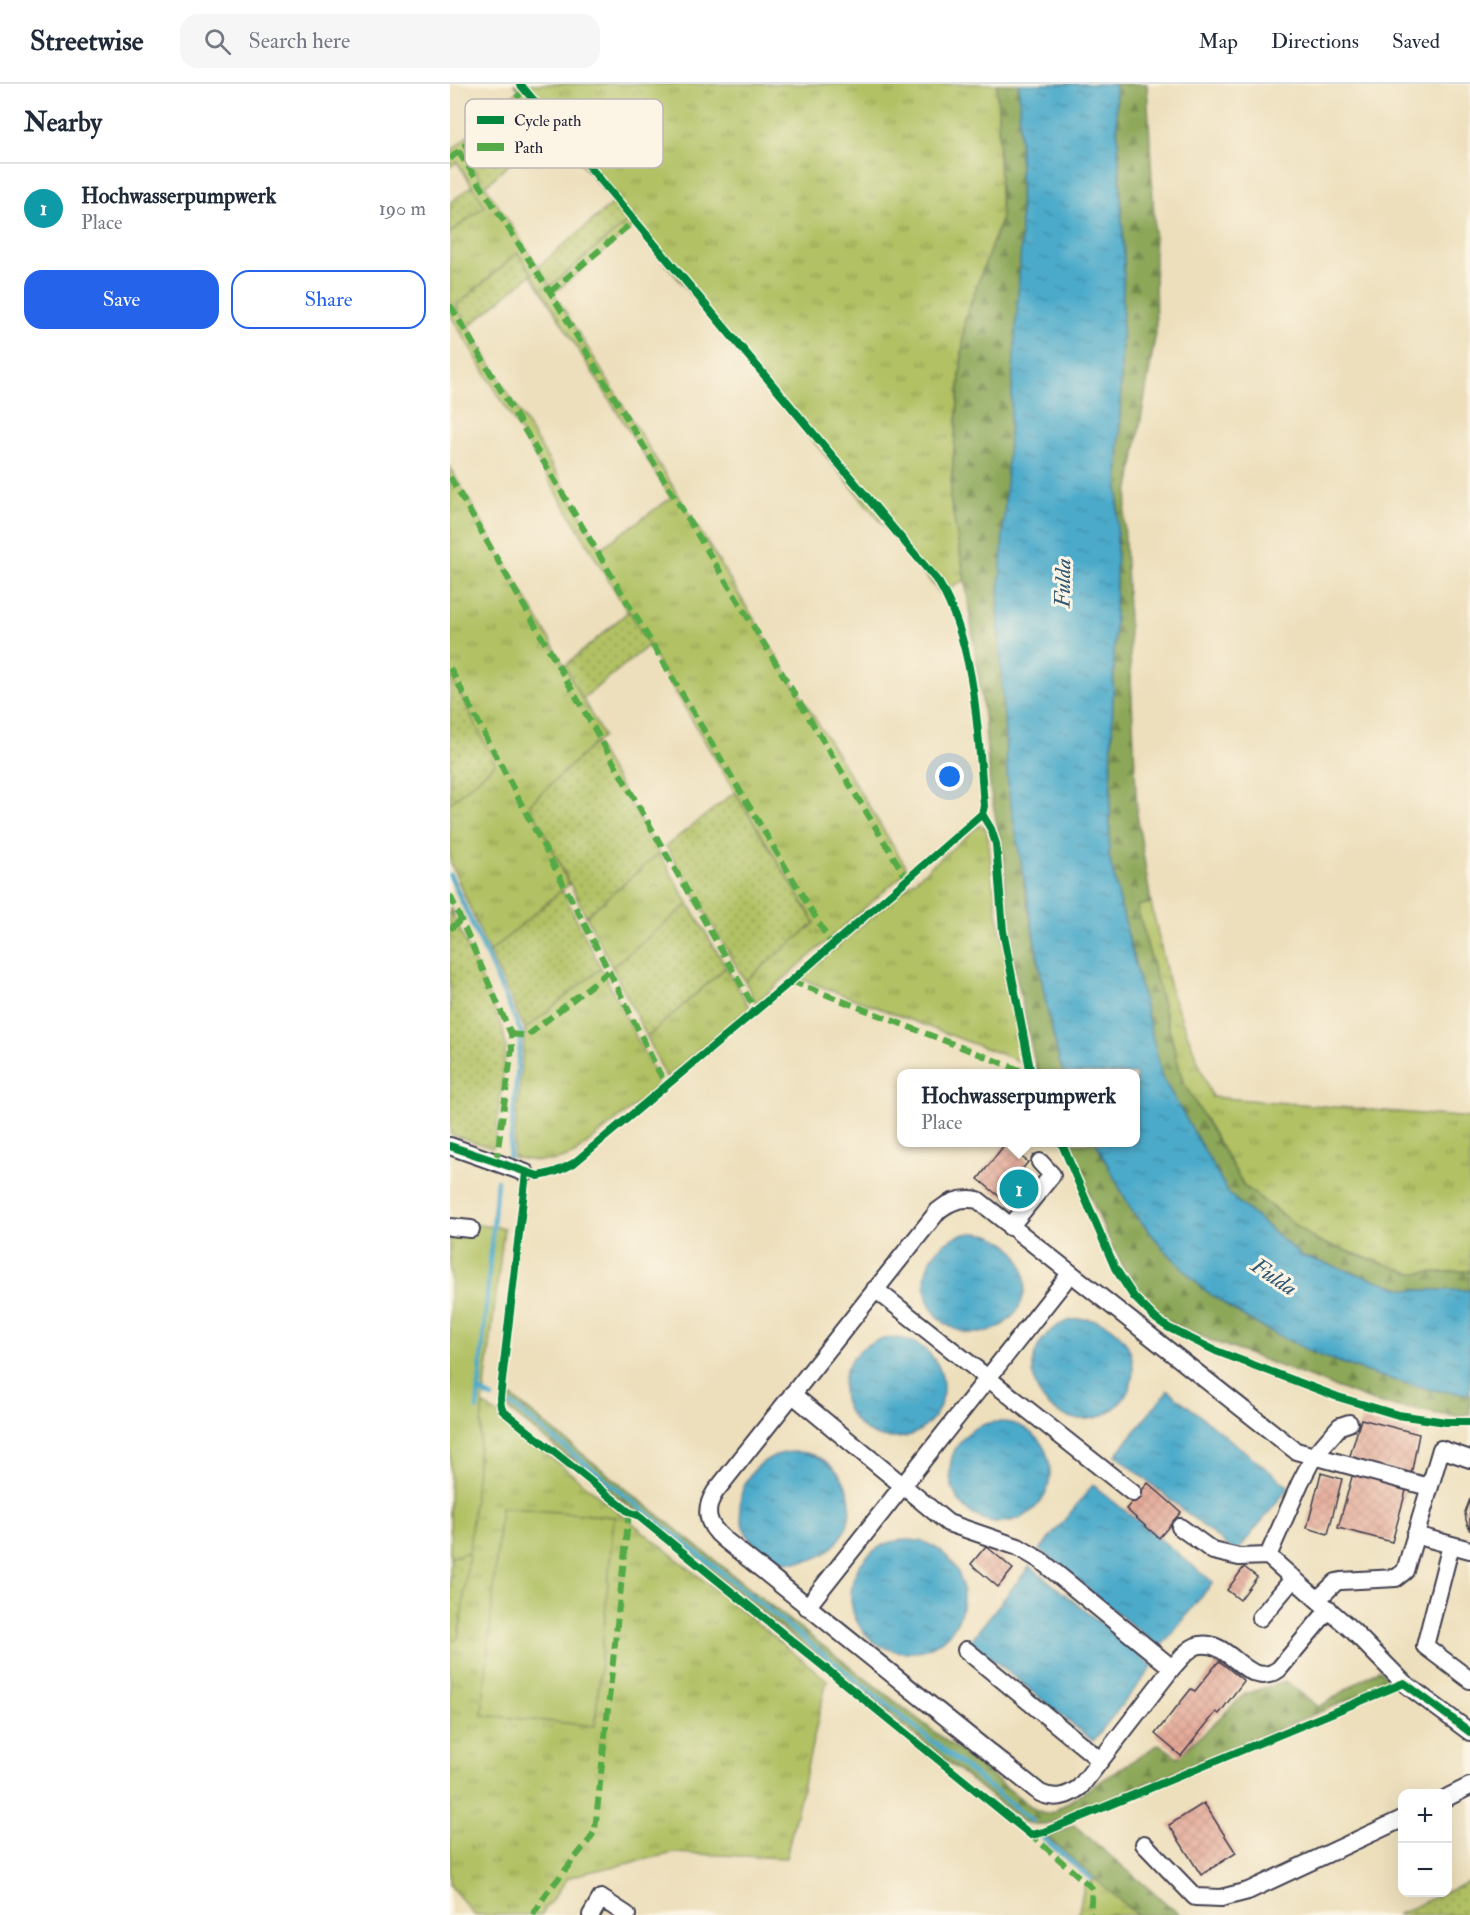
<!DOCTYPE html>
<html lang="en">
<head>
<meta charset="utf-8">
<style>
  body { margin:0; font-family:"IM FELL Double Pica",serif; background:#f6f6f7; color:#1f2937 }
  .controls { position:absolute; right:18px; bottom:18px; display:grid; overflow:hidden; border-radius:12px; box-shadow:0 6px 24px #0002 }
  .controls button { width:54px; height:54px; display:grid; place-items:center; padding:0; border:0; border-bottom:2px solid #e0e1e3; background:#fff; color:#1f2937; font:30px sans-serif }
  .you { position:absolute; left:500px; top:693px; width:21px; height:21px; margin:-15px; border:4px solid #fff; border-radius:50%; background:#1a73e8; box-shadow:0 0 0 9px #1a73e833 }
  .badge { display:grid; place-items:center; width:39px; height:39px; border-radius:50%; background:#2563eb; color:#fff; font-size:20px; font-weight:700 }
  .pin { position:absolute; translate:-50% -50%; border:3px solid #fff; box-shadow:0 2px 6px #0006 }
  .popup { position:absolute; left:447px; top:985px; width:243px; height:78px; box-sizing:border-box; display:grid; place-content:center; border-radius:12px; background:#fff; filter:drop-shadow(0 2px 4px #0005); font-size:20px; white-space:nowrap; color:#747a83 }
  .popup b { font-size:22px; color:#1f2937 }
  .popup::after { content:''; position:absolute; left:50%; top:100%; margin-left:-12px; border:12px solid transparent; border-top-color:#fff }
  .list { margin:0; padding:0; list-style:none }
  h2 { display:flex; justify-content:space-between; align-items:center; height:78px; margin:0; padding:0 24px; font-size:26px }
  h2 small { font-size:20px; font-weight:400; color:#747a83 }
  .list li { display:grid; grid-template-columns:39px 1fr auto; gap:18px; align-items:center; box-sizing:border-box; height:90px; padding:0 24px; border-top:2px solid #e0e1e3 }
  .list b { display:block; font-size:22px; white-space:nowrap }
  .list p { margin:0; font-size:20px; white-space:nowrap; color:#747a83 }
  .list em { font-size:20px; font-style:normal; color:#747a83 }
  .actions { display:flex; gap:12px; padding:18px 24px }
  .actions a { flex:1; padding:14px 0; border:2px solid #2563eb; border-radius:18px; text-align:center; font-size:21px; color:#2563eb }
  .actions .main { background:#2563eb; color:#fff }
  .icon { flex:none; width:33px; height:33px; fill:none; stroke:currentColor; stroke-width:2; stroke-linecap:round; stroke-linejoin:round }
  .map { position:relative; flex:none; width:1020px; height:1831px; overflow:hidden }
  header { display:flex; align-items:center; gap:36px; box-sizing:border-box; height:84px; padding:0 30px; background:#fff; border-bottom:2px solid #e0e1e3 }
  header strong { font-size:28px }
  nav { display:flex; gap:33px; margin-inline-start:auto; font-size:21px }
  .search { width:420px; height:54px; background:#f6f6f7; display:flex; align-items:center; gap:15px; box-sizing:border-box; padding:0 21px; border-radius:18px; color:#747a83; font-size:22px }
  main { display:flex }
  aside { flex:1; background:#fff }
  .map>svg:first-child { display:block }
</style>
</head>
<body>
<header>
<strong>Streetwise</strong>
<div class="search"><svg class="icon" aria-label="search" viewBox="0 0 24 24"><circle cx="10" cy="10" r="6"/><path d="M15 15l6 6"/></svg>Search here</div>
<nav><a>Map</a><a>Directions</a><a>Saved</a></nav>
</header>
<main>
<aside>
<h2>Nearby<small></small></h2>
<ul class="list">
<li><span class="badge" style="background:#0f9aa8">1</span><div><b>Hochwasserpumpwerk</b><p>Place</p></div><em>190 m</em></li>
</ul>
<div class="actions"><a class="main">Save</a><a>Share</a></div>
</aside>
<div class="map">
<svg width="1020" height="1831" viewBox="0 0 1020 1831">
  <defs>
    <pattern id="grass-tufts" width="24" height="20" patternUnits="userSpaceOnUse" patternTransform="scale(1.5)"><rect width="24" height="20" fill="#b1c163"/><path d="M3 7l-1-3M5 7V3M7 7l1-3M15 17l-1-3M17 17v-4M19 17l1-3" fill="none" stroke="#909c53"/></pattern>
    <pattern id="forest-firs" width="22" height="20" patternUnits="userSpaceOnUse" patternTransform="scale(1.5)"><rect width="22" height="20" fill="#8ca759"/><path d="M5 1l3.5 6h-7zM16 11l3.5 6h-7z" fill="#72884b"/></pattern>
    <pattern id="garden-dots" width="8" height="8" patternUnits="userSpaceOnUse" patternTransform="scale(1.5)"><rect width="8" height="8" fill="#b1c163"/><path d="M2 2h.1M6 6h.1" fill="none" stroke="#909c53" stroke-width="1.8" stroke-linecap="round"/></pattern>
    <pattern id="water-ripples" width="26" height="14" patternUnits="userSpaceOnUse" patternTransform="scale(1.5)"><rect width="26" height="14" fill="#4baaca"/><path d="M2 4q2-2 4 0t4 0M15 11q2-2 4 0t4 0" fill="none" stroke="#3e8aa5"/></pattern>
    <pattern id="building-cross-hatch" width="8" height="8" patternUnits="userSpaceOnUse" patternTransform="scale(1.5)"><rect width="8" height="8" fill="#e4a997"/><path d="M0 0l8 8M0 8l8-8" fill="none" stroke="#c39183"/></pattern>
  </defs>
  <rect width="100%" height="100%" fill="#fcf5e5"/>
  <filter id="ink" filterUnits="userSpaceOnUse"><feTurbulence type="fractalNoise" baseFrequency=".0167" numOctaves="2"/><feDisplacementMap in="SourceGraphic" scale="12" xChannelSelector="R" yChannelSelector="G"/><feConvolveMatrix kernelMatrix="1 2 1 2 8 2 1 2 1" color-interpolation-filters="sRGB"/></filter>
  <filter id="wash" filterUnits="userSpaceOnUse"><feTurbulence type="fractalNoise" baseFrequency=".008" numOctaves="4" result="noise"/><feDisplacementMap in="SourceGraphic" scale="24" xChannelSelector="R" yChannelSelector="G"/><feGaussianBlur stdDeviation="1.35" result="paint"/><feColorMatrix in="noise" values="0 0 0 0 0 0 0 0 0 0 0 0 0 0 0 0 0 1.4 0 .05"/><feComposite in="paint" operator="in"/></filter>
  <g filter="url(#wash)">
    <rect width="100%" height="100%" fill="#eddfbc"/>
    <path fill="url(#grass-tufts)" stroke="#6a724f" stroke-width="1.5" fill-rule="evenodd" d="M 64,0 L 547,0 L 551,136 L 515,234 L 500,414 L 515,496 L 490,509 L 184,142 L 104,209 L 458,786 L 306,919 L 295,897 L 365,838 L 285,708 L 0,230 L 0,149 L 35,122 L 7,78 L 0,83 L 0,64 L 2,66 L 69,6 ZM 76,14 L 179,136 L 101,202 L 14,69 ZM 68,169 L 221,414 L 151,464 L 6,222 Z
      M 0,383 L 115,582 L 153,652 L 80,720 L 119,800 L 39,869 L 0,777 L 0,719 L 44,679 L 0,590 Z
      M 530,741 L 535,743 L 537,749 L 547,828 L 576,973 L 569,977 L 349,894 Z
      M 209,769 L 239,820 L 162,883 L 136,832 Z
      M 701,819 L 721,908 L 762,1013 L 1020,1034 L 1020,1187 L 961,1189 L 867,1157 L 794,1102 L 733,998 L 687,822 Z
      M 276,883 L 300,924 L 216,993 L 197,953 Z
      M 151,884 L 206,992 L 207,999 L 204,1006 L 124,1070 C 103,1080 85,1078 63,1073 L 75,945 Z
      M 33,1320 L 45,1328 L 377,1596 L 336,1774 L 224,1769 L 130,1790 L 118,1794 L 91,1831 L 24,1831 L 0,1801 L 0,1557 L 9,1553 Z
      M 646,1795 L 687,1831 L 628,1831 L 634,1803 Z"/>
    <path fill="url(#forest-firs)" stroke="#57644a" stroke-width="1.5" d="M 547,0 L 569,0 L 571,162 L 574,800 L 596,920 L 610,980 L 614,989 L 587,989 L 559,857 L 556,828 L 554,776 L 540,705 L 534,632 L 515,496 L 500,414 L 515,234 L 551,136 Z
      M 665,0 L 697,0 L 704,135 L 706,248 L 674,434 L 687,730 L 701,819 L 687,822 L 733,998 L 794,1102 L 867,1157 L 961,1189 L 1020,1187 L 1020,1206 L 957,1206 L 852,1172 L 780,1111 L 712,993 L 659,772 L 674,172 Z
      M 617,1059 L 646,1059 L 682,1127 L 714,1165 L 752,1204 L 782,1225 L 812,1243 L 866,1270 L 929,1292 L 982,1306 L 1020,1310 L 1020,1331 L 1000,1332 L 931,1320 L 760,1256 L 722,1239 L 707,1228 L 694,1216 L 682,1200 L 664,1167 Z
      M 57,1309 L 319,1520 L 587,1727 L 594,1730 L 603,1728 L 709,1660 L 728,1673 L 795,1610 L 835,1597 L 869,1623 L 929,1585 L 942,1598 L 601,1739 C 590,1741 582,1741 572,1737 L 60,1327 Z
      M 624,1741 L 730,1831 L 687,1831 L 597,1753 Z"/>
    <path fill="#b1c163" stroke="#6a724f" stroke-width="1.5" d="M 0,1138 L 54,1144 L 33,1320 L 19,1468 L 0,1474 Z
      M 51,1423 L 164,1433 L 145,1642 L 32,1631 Z"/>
    <path fill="url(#garden-dots)" stroke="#6a724f" stroke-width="1.5" d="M 76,14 L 100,43 L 35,102 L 13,69 Z
      M 22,101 L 35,122 L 0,149 L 0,119 Z
      M 164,118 L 179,136 L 100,202 L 88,183 Z
      M 68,169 L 82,190 L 18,243 L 6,222 Z
      M 179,527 L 199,561 L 132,615 L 115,582 Z
      M 0,590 L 45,680 L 0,719 Z
      M 145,659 L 209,769 L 136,832 L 80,720 Z
      M 285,708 L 365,839 L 295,897 L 216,762 Z
      M 112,806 L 151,884 L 75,945 L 39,869 Z
      M 239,820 L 276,883 L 197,953 L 162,883 Z
      M 0,823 L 53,945 L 56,963 L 45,1061 L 42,1064 L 0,1050 Z
      M 19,1468 L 9,1553 L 0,1557 L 0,1474 Z
      M 1020,1797 L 1020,1831 L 946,1831 Z"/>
    <path fill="url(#water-ripples)" stroke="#366682" stroke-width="1.5" d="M 569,0 L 665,0 L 674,172 L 659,772 L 712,993 L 780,1111 L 852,1172 L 957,1206 L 1020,1206 L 1020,1310 L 982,1306 L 929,1292 L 866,1270 L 812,1243 L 782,1225 L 752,1204 L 714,1165 L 682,1127 L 646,1059 L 686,1058 L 686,990 L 614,989 L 610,980 L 596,920 L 558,705 L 548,528 L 571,162 Z
      M475 1199a50 50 0 1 1 100 0a50 50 0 1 1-100 0Z
      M583 1285a50 50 0 1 1 100 0a50 50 0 1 1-100 0Z
      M393 1304a50 50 0 1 1 100 0a50 50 0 1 1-100 0Z
      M 718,1306 L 839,1403 L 786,1469 L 666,1371 Z
      M500 1388a50 50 0 1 1 100 0a50 50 0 1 1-100 0Z
      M290 1423a55 55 0 1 1 110 0a55 55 0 1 1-110 0Z
      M 643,1401 L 763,1498 L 710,1564 L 590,1466 Z
      M401 1512a56 56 0 1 1 112 0a56 56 0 1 1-112 0Z
      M 580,1482 L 703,1582 L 643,1657 L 520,1557 Z"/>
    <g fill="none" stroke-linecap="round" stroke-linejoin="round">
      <path stroke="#4baaca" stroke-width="4.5" d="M 0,791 L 71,948 L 59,1074
        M 29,1307 L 42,1314
        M 62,1321 L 582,1737
        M 27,1325 L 47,1097
        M 592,1753 L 641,1795"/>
    </g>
    <g id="blocks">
      <path fill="url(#building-cross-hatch)" d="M 555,1060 L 578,1078 L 570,1088 L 586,1100 L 569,1122 L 553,1109 L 550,1113 L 528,1095 Z
        M 911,1335 L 969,1350 L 961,1391 L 899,1375 Z
        M 871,1389 L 892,1395 L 878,1450 L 857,1444 Z
        M 903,1389 L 957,1403 L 942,1458 L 888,1444 Z
        M 698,1399 L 731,1428 L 709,1454 L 676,1425 Z
        M 1020,1415 L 1020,1447 L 1016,1436 L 1015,1428 Z
        M 536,1462 L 563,1485 L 548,1503 L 521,1480 Z
        M 794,1483 L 807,1493 L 790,1516 L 777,1506 Z
        M 769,1577 L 794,1597 L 769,1630 L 766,1628 L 731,1672 L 705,1650 L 741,1605 L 745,1607 Z
        M 754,1719 L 786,1769 L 751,1791 L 719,1741 Z"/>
    </g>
  </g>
  <g filter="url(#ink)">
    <use href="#blocks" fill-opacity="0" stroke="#403e4e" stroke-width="1.5"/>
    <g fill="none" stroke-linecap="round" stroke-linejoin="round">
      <g stroke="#403e4e" stroke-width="20">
        <path id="minor" d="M 0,1062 L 76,1089
          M 0,1143 L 21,1145
          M 560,1143 L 602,1091 L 590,1078
          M 425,1205 L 683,1409
          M 342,1310 L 498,1439 L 568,1463 L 590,1476 L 722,1584
          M 899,1339 L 890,1342 L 864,1372 L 979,1403
          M 730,1443 L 763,1467 L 789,1473 L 818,1472
          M 965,1451 L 1020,1466
          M 1001,1461 L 975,1562 L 1020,1596
          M 868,1515 L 886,1498 L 891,1497 L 946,1494 L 955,1487 L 991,1365 L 1020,1375
          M 357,1523 L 620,1190
          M 879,1525 L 829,1585 C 797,1609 780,1551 746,1562 C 736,1566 729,1577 722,1584 L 630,1703 C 617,1713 605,1716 590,1709 L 274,1455 C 257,1441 253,1427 265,1408 L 488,1127 C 500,1117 512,1113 528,1116 L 846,1367 L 864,1372 L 850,1399 L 818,1472 L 904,1548 L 954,1599 L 1020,1648
          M 810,1534 L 844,1494
          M 516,1566 L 650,1676
          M 998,1713 L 1020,1702
          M 694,1760 L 745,1813 L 771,1814 L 798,1807 L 952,1735
          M 141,1831 L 151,1814 L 177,1831"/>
      </g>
      <use href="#minor" stroke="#fff" stroke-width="16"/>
      <path stroke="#53aa46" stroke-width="6" stroke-dasharray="12 6" stroke-linecap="butt" d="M 8,67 L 100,208 L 457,795
        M 0,75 L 75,6
        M 100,208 L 185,136
        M 0,221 L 382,861
        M 0,393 L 305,925
        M 0,584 L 159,887 L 216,1002
        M 0,811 L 61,950 L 62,965 L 46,1079
        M 0,845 L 11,836
        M 341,897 L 580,990
        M 61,950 L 77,952 L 159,887
        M 579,1749 L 642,1804 L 640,1831
        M 83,1831 L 96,1810 L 140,1755 L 145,1746 L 179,1428"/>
      <g stroke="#fcf5e5" stroke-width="11">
        <path id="cycleway" d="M 532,730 L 541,745 L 546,760 L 553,847 L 581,990
          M 611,1058 L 665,1184 L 684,1213 L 706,1235 L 719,1244 L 766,1267 L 888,1313 L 948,1331 L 996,1338 L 1020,1338
          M 0,1062 L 88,1092 C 102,1090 112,1086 124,1079 L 341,897 L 532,730 L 534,722 C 528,650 526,562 489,499 L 70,0
          M 76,1089 L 50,1314 L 51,1323 L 53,1327 L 179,1428 L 187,1431 L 581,1751 L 594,1748 L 954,1599 L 1020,1648"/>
      </g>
      <use href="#cycleway" stroke="#00873e" stroke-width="8"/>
    </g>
  </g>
  <g text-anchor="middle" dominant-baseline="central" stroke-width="6" stroke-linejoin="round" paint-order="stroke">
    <g font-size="22" font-style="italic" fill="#325874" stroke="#fcf5e5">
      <text transform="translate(613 499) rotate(-89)">Fulda</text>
      <text transform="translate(824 1193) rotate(34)">Fulda</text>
    </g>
  </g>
  <rect x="15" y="15" width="198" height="69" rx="9" fill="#fcf5e5" stroke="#bbb6b2" stroke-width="1.5"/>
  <rect x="27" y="32" width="27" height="8" fill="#00873e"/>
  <rect x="27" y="59" width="27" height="8" fill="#53aa46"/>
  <g font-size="16" fill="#22223b">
    <text x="64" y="42">Cycle path</text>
    <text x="64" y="69">Path</text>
  </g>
</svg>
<div class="controls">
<button>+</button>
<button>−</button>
</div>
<div class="you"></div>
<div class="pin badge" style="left:569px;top:1105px;background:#0f9aa8">1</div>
<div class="popup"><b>Hochwasserpumpwerk</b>Place</div>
</div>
</main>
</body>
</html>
